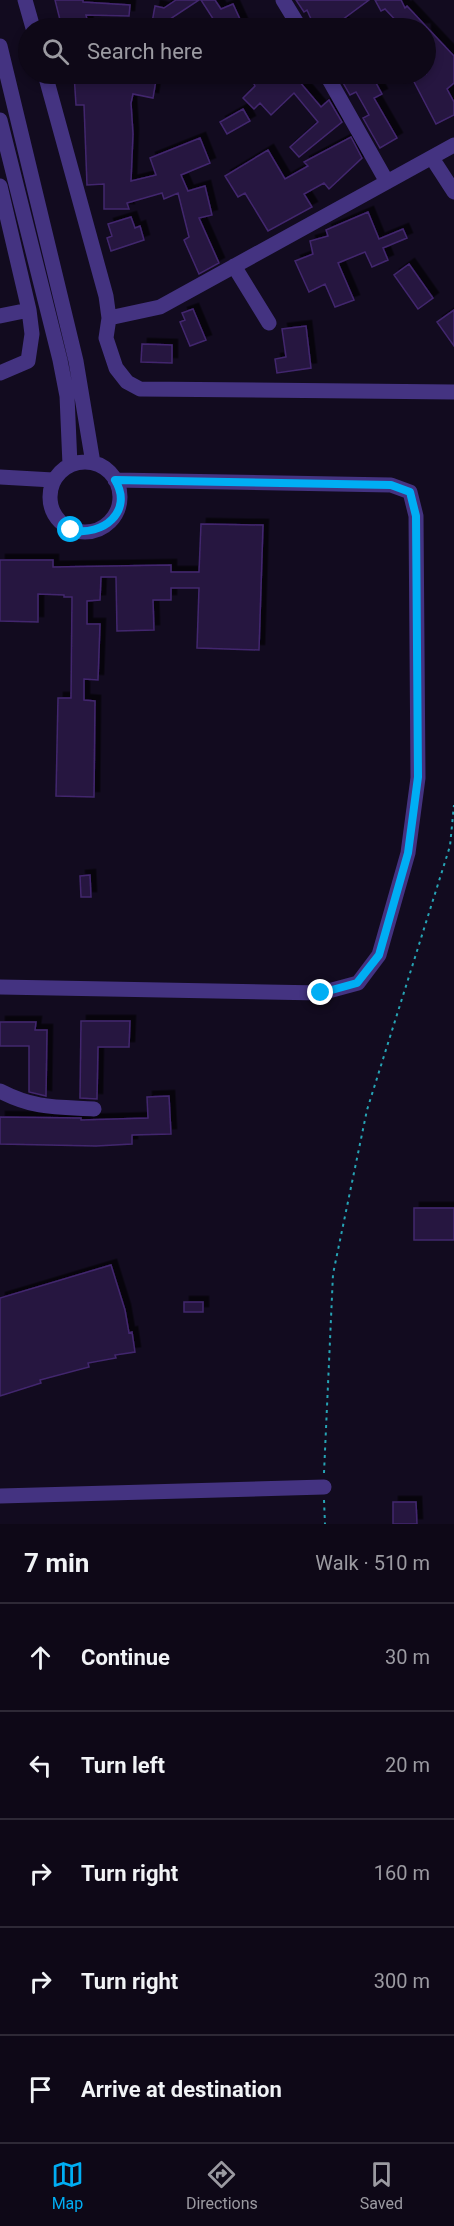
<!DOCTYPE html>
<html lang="en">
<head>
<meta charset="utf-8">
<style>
  body { margin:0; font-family:Roboto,sans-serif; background:#1c1624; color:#f1f3f6 }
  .stop { position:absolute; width:18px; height:18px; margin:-14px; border:4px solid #00aef4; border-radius:50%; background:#fff }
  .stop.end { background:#00aef4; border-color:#fff; box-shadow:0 2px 6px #0008 }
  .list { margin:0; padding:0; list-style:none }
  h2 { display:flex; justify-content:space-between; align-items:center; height:78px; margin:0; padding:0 24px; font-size:26px }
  h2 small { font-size:20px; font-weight:400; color:#9b9aa1 }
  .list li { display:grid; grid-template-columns:39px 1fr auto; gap:18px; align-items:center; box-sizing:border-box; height:108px; padding:0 24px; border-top:2px solid #2e2936 }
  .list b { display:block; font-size:22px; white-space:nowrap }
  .list em { font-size:20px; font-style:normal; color:#9b9aa1 }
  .icon { flex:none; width:33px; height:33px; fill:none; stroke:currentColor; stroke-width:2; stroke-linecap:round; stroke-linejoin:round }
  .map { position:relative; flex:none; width:454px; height:1524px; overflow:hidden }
  .search { position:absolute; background:#0e0817; box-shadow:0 3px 9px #0003; left:18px; right:18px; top:18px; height:66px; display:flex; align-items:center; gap:15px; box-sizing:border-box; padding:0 21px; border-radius:33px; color:#9b9aa1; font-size:22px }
  .sheet { height:618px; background:#0e0817 }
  nav { display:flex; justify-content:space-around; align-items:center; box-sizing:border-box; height:84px; border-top:2px solid #2e2936; background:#0e0817; font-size:16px; color:#9b9aa1 }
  nav a { display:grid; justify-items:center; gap:3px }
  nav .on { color:#00aef4 }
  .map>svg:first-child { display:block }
</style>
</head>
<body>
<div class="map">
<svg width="454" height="1524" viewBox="0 0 454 1524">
  <defs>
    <filter id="shadow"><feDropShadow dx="5.5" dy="-5.5" stdDeviation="0" flood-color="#0009"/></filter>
  </defs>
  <rect width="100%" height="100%" fill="#120b1f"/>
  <path fill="#271641" stroke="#42276e" stroke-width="1.5" filter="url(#shadow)" d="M 55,0 L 83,0 L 83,2 L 130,5 L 129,16 L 86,15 L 88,25 L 62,28 Z
    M 176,0 L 199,0 L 167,21 L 165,28 L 151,28 L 155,6 L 164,8 Z
    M 201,0 L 215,0 L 221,9 L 233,4 L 244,28 L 219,28 Z
    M 296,0 L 369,0 L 342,20 L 346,28 L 315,28 L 307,10 L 304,12 Z
    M 375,0 L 401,0 L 405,8 L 407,6 L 454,56 L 454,83 L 447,89 L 454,102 L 454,115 L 436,124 L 410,74 L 426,74 L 426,28 L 403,28 L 385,9 L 381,11 Z
    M 74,74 L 157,74 L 153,98 L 133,94 L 131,103 L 133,134 L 131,181 L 156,175 L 150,158 L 200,138 L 210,163 L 181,175 L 188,191 L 205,186 L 212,215 L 199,218 L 219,263 L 199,274 L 184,240 L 189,237 L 178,193 L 164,199 L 162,193 L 127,203 L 129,209 L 104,209 L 104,184 L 87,185 L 84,105 L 76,105 Z
    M 264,74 L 293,74 L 321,107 L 329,100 L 342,122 L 299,157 L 290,147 L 318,122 L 294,93 L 271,115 L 260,103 L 254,109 L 243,98 L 255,86 L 252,80 Z
    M 338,74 L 371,74 L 382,94 L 374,98 L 397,138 L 380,148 L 363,118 L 369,115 L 356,92 L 350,95 Z
    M 243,109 L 250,121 L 227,134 L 220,122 Z
    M 351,137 L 362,158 L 329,189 L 324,183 L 304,194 L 312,207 L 268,231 L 245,193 L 238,197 L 225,176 L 268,150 L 285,179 L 308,166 L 304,162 Z
    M 368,212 L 379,239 L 403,229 L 407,238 L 383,248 L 388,260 L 372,267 L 365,252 L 338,263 L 354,300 L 335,307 L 325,284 L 309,292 L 295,261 L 313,254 L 310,241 L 328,236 L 326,230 Z
    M 131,217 L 135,228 L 140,226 L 144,240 L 111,251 L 107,238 L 112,236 L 108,224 Z
    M 409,264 L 433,298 L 418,309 L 394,275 Z
    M 193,309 L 206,340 L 190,346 L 180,322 L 185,320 L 182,313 Z
    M 454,310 L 454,346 L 437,322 Z
    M 306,326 L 311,368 L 277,373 L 275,359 L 286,357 L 282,329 Z
    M 142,344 L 172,345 L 172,363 L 141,362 Z
    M 201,524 L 263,525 L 259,650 L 197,648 L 199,588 L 171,588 L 171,600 L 153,600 L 154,630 L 117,631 L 116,577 L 101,577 L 100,600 L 87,601 L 87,624 L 100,624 L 98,680 L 84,679 L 84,700 L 95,701 L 94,797 L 56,796 L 58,698 L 71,698 L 72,597 L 64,597 L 64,595 L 38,594 L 38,622 L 0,621 L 0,560 L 53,560 L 53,567 L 171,565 L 171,572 L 199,572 Z
    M 90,875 L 91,897 L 81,897 L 80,876 Z
    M 81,1021 L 130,1021 L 129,1047 L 98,1047 L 97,1099 L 80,1098 Z
    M 0,1022 L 36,1022 L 35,1030 L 47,1030 L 46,1096 L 29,1092 L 29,1046 L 0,1046 Z
    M 169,1096 L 171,1134 L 132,1135 L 132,1144 L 96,1146 L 0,1144 L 0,1117 L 81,1118 L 81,1120 L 148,1118 L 147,1097 Z
    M 414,1208 L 454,1208 L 454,1240 L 414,1240 Z
    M 111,1265 L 125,1310 L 129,1333 L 132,1332 L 135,1352 L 115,1355 L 116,1358 L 88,1363 L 89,1367 L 40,1380 L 41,1383 L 0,1396 L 0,1298 Z
    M 184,1302 L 203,1302 L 203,1312 L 184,1312 Z
    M 393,1502 L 416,1502 L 417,1524 L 393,1524 Z"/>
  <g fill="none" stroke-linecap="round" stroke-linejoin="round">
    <path stroke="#26a4b5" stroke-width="2" stroke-dasharray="3 4.5" stroke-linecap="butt" d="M 324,1473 L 333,1274 L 367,1110 L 450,846 L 454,805
      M 324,1500 L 325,1524"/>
    <path stroke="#443381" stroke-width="15" d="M 25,0 L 33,28
      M 283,0 L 300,28
      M 0,46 L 76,361 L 93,463
      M 45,74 L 106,296 L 109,318 L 106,338 L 116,368 L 127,382 L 140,389 L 454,392
      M 326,74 L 387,182
      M 0,120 L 60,360 L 67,396 L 70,465
      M 432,158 L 454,192
      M 0,186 L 29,310 L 32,334 L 28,361 L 0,373
      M 234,266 L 269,323
      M 0,316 L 29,310
      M 109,318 L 160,307 L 454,145
      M50 497a35 35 0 1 1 70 0a35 35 0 1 1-70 0Z
      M 0,477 L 53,480
      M 0,987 L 321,993 L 358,983 L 379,955 L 408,853 L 418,778 L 416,516 L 410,492 L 391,485 L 115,480
      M 0,1091 C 35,1109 56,1107 94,1109
      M 0,1496 L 324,1487"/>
  </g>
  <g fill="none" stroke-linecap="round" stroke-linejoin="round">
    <path stroke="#00aef4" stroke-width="8" d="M 71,530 C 103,537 134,511 115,480 L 391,485 L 410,492 L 416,516 L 418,777 L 408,853 L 379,955 L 357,983 L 321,993"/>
  </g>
</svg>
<div class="stop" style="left:71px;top:530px"></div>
<div class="stop end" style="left:321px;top:993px"></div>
<div class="search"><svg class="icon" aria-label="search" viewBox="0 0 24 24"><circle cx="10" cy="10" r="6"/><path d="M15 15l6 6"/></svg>Search here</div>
</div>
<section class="sheet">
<h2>7 min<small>Walk · 510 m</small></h2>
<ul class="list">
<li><svg class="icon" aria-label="ahead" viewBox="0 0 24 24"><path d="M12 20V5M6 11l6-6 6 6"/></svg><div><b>Continue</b></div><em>30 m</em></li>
<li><svg class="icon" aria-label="left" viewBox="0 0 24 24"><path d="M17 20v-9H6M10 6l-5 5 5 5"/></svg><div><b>Turn left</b></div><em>20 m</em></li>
<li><svg class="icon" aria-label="right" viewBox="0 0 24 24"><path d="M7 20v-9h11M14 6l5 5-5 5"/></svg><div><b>Turn right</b></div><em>160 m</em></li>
<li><svg class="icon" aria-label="right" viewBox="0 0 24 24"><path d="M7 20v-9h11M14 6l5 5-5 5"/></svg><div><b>Turn right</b></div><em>300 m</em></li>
<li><svg class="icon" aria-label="arrive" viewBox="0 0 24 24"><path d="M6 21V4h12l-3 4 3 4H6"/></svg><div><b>Arrive at destination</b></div></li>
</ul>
</section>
<nav>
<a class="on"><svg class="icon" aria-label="map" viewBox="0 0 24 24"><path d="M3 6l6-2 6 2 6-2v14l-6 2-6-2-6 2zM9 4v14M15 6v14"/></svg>Map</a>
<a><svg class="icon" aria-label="directions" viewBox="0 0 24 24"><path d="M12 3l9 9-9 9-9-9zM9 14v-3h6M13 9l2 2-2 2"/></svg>Directions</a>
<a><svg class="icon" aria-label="saved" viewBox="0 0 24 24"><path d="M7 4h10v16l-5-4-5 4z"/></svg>Saved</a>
</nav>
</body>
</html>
